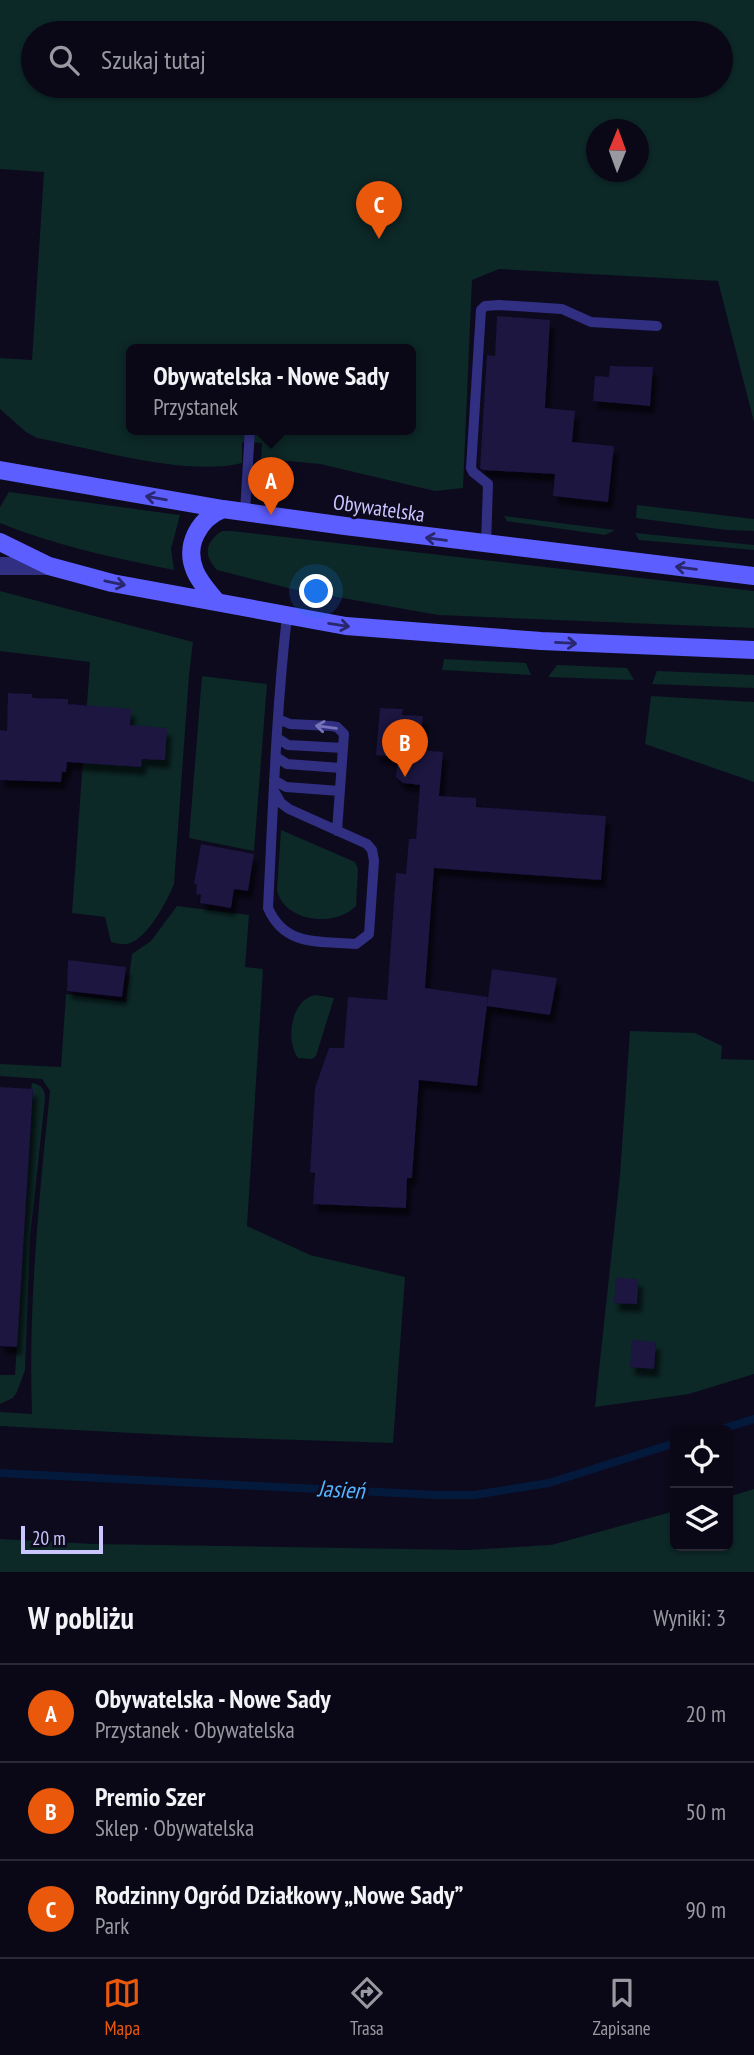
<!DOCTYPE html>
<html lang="pl">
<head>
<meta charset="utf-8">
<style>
  body { margin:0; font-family:"PT Sans Narrow",sans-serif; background:#13111f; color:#f1f3f6 }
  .controls { position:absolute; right:21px; bottom:21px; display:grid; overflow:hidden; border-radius:10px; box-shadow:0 2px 5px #0004 }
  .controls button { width:63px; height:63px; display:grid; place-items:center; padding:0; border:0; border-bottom:2px solid #2a2935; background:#0a0816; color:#f1f3f6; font:35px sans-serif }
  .compass { position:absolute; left:586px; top:119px; width:63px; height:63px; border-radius:50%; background:#0a0816; box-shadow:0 2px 5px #0004; rotate:1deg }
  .scale { position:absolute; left:21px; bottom:18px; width:82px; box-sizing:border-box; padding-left:7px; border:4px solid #cbc6ff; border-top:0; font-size:19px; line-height:24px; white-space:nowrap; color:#cbc6ff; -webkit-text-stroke:5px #0d0a1e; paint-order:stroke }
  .you { position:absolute; left:317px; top:592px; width:24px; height:24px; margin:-18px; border:5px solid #fff; border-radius:50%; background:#1a73e8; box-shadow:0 0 0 10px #1a73e833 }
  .badge { display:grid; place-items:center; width:46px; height:46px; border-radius:50%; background:#ea580c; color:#fff; font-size:23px; font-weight:700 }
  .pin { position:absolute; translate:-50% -58px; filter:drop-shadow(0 2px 4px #0008) }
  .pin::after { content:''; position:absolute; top:37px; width:24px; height:21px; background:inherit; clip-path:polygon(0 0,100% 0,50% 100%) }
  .popup { position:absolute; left:126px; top:344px; width:290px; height:91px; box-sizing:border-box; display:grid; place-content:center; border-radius:10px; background:#0a0816; filter:drop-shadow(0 2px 5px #0005); font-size:23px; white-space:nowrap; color:#999aa1 }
  .popup b { font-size:26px; color:#f1f3f6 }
  .popup::after { content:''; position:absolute; left:50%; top:100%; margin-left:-14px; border:14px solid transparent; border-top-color:#0a0816 }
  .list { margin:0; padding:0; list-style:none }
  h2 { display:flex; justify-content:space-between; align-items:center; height:91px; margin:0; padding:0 28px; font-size:30px }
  h2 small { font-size:23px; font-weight:400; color:#999aa1 }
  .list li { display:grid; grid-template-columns:46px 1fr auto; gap:21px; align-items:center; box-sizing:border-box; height:98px; padding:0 28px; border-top:2px solid #2a2935 }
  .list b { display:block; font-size:26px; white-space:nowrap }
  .list p { margin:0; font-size:23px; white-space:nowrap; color:#999aa1 }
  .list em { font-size:23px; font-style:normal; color:#999aa1 }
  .icon { flex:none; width:38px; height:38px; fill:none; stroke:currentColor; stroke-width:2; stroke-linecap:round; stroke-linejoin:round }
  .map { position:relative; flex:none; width:754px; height:1572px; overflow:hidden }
  .search { position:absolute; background:#0a0816; box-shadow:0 2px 5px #0004; left:21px; right:21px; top:21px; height:77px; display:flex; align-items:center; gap:18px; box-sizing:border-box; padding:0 24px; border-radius:38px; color:#999aa1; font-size:26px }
  .sheet { height:385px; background:#0a0816 }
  nav { display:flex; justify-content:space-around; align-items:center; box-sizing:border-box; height:98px; border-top:2px solid #2a2935; background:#0a0816; font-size:19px; color:#999aa1 }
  nav a { display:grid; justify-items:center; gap:4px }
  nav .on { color:#ea580c }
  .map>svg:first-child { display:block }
</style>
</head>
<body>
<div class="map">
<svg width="754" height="1572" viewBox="0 0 754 1572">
  <defs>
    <filter id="shadow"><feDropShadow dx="4.5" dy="8" stdDeviation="2" flood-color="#0009"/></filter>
  </defs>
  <rect width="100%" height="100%" fill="#0d0a1e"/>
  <path fill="#0c2827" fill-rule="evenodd" d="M 0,0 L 754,0 L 754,422 L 718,281 L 499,269 L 472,280 L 463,488 L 435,491 L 320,464 L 278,460 L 261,462 L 262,443 L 242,442 L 242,463 C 187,477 95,449 37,438 L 26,432 L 0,409 L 0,358 L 32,360 L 44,172 L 0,169 ZM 33,33 L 721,33 L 721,86 L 33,86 ZM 596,130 L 638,130 L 638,172 L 596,172 ZM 131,349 L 411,349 L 411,429 L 131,429 Z
    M 9,492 L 180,515 L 171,549 L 174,570 C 115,558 56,546 0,523 L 0,507 Z
    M 637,505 L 754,519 L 754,531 L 726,530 L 636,518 Z
    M 504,516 L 615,530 L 605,535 L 507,521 Z
    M 222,531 L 232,531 L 754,591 L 754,628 L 438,615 L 292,589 L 217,570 C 203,555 205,542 222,531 Z
    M 635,533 L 754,545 L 754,550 L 639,540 Z
    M 0,591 L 193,642 L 189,675 L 174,884 C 167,901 147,940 127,944 C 123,945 115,943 111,942 L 105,917 L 72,913 L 90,662 L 0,651 Z
    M 444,659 L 526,663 L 531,675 L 442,670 Z
    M 557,665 L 627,668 L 634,680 L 548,677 Z
    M 657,671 L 754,675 L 754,688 L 652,684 Z
    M 202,676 L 267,684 L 254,851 L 189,838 Z
    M 651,696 L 754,702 L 754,782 L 645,744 Z
    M 281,830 L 355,862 L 358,869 L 356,906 C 335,928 284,922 277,890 Z
    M 177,906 L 249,915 L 245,967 L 263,969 L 247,1226 L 310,1255 L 405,1277 L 393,1443 L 208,1437 L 0,1426 L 0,1412 L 32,1414 C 28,1306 39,1198 50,1091 L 42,1079 L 0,1076 L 0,1064 L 61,1067 L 66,994 L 126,1002 L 132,954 L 151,941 Z
    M 315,995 L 334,998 L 316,1056 L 312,1059 L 298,1058 C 285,1040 291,1000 315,995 Z
    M 630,1031 L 695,1033 L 722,1046 L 721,1059 L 754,1060 L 754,1374 L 689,1394 L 595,1407 L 620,1175 Z
    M 32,1083 C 42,1085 45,1089 45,1099 L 30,1238 L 25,1370 L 17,1392 L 13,1398 L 0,1404 L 0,1375 L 15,1375 L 33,1090 L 31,1089 Z
    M 754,1489 L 754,1572 L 0,1572 L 0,1539 L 93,1544 L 467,1550 L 551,1545 L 675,1511 L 675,1546 L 728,1546 L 728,1497 Z"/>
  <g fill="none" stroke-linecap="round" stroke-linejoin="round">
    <path stroke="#041a3d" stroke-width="8" d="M 718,1430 L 754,1419
      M 0,1473 L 437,1495 L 474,1495 L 549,1483 L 675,1443"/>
  </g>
  <path fill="#1c1441" filter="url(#shadow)" d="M 497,316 L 550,320 L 545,408 L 575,411 L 572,442 L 614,446 L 608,502 L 553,496 L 555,474 L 483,470 L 480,468 L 487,355 L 495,356 Z
    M 610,366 L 653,367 L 650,406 L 593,401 L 595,376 L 609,377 Z
    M 8,693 L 32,694 L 32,698 L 68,699 L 68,704 L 131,709 L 130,725 L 167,728 L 165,760 L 142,759 L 141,767 L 67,762 L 66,772 L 62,772 L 61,782 L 0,780 L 0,730 L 7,731 Z
    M 380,708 L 403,709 L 402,715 L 423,716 L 419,750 L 443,752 L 439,796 L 476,798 L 476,807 L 606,816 L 601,880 L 434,868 L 425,988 L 488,997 L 477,1086 L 419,1080 L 412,1178 L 407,1178 L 406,1208 L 313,1204 L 315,1173 L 310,1172 L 315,1088 L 329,1048 L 344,1048 L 348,997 L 387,1000 L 396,873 L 406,874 L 409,839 L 416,839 L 420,785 L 403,783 L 396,777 L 398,757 L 376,755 Z
    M 201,844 L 254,854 L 248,891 L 234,889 L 231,908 L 200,903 L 201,895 L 196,894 L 197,884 L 194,884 Z
    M 68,960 L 126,967 L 122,997 L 67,991 Z
    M 492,969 L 557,978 L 550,1015 L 487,1006 Z
    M 0,1087 L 33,1089 L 17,1347 L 0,1346 Z
    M 616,1278 L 638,1279 L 637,1304 L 614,1303 Z
    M 632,1340 L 656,1342 L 654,1369 L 630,1367 Z"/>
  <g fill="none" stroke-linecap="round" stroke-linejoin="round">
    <path stroke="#302f82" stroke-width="10" d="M 245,512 L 250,429
      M 486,545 L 488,484 L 473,472 L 471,468 L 481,310 L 485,306 L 499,305 L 562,309 L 591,322 L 657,326
      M 278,719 L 290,724 L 331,726 L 337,727 L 344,734 L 337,831
      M 277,738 L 288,745 L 343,748
      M 276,757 L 287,764 L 341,768
      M 274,780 L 286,787 L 340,791
      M 274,791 L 281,803 L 289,809 L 367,844 L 372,850 L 374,861 L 369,934 L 356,944 C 319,941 285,947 268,908 C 273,810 276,712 287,616"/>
    <path stroke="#302f82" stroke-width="18" d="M 0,566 L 49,566"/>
    <path stroke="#5d5eff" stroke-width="18" d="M 0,470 L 223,509 L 345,526 L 754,576
      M 0,542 L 49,566 L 112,583 L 346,626 L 541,641 L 754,650
      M 217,602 C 209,592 200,583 195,571 C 184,545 199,519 223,509"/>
  </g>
  <defs><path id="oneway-shaft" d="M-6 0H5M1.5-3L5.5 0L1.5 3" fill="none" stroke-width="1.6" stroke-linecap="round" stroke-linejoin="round" transform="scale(1.75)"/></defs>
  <g stroke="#29276d">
    <use href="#oneway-shaft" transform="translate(156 498) rotate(-170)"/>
    <use href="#oneway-shaft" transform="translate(436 539) rotate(-172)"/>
    <use href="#oneway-shaft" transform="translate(686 568) rotate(-173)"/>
    <use href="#oneway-shaft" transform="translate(115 583) rotate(12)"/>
    <use href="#oneway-shaft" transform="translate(339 625) rotate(9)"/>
    <use href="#oneway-shaft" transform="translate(566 643) rotate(3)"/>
  </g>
  <use stroke="#7673ba" href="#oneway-shaft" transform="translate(326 727) rotate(-172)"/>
  <g text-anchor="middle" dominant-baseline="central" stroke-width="6" stroke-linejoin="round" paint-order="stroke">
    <g font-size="21" fill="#cbc6ff" stroke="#0d0a1e">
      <text transform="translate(379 508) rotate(8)">Obywatelska</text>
    </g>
    <g font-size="23" font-style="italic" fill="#54b5ff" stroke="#0d0a1e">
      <text transform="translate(341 1489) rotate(3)">Jasień</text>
    </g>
  </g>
</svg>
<div class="controls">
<button><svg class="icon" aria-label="locate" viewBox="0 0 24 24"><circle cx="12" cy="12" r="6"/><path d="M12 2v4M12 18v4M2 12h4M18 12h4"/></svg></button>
<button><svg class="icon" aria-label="layers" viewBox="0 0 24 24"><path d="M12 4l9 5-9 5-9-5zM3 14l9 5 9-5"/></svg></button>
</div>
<svg class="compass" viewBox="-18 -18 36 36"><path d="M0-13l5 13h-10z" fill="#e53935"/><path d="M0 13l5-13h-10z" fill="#999aa1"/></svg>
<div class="scale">20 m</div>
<div class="you"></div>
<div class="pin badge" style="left:271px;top:515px">A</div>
<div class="popup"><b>Obywatelska - Nowe Sady</b>Przystanek</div>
<div class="pin badge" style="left:405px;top:777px">B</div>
<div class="pin badge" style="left:379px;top:239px">C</div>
<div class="search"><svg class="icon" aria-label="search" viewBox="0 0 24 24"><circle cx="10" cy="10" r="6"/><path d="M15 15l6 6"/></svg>Szukaj tutaj</div>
</div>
<section class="sheet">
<h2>W pobliżu<small>Wyniki: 3</small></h2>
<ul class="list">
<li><span class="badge">A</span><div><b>Obywatelska - Nowe Sady</b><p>Przystanek · Obywatelska</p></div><em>20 m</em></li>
<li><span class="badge">B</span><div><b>Premio Szer</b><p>Sklep · Obywatelska</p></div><em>50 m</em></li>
<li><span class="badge">C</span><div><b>Rodzinny Ogród Działkowy „Nowe Sady”</b><p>Park</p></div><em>90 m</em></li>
</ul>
</section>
<nav>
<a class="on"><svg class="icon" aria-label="map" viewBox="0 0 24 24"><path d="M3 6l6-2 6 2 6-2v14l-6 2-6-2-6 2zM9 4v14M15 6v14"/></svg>Mapa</a>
<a><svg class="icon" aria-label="directions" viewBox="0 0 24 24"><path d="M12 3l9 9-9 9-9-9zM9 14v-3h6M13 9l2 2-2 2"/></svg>Trasa</a>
<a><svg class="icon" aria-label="saved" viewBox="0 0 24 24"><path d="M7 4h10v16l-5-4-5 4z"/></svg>Zapisane</a>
</nav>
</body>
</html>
